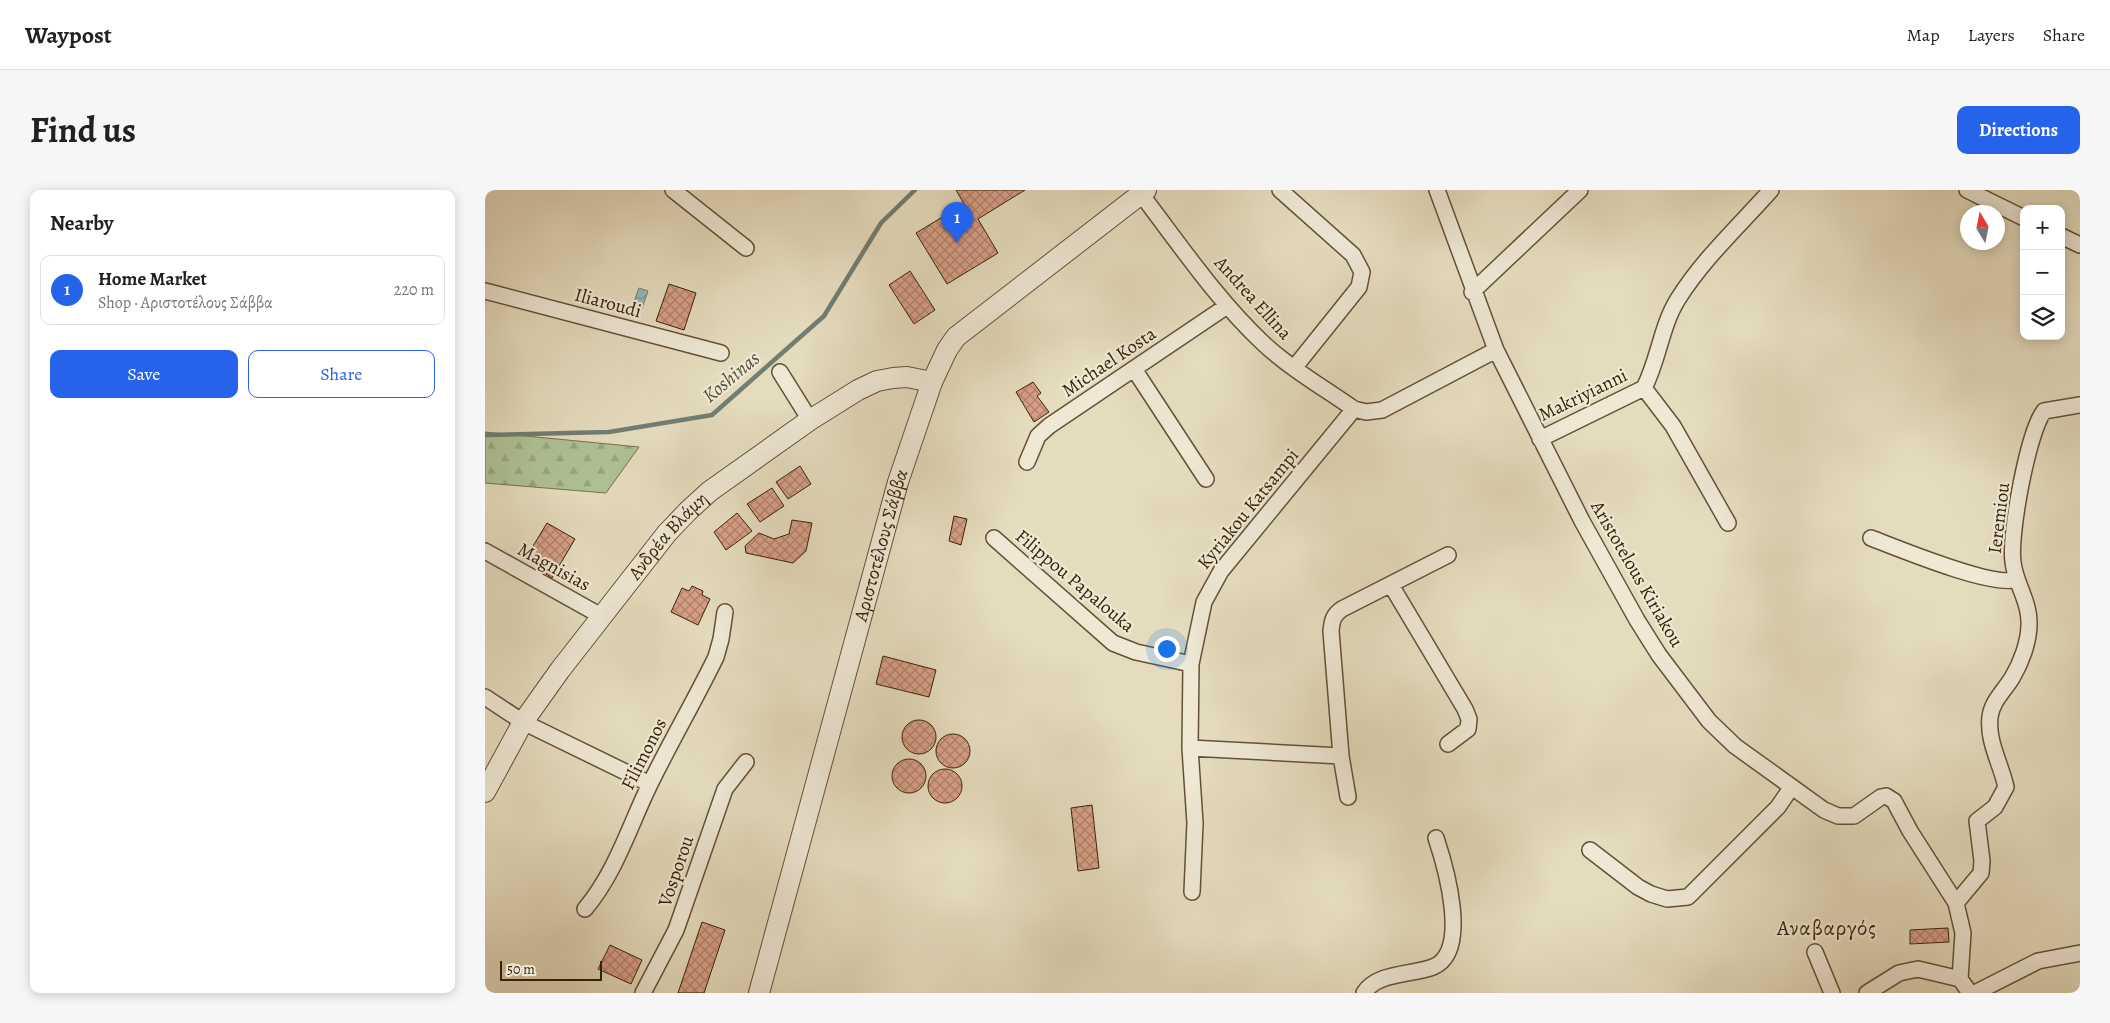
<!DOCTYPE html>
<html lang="en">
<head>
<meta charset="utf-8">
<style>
  body { margin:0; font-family:Alegreya,serif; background:#f6f6f6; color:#202124 }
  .controls { position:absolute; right:15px; top:15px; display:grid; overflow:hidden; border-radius:10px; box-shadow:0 2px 12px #0003 }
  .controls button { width:45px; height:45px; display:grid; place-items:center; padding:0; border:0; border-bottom:1px solid #e0e0e0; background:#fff; color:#202124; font:25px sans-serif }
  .compass { position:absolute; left:1475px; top:15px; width:45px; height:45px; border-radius:50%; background:#fff; box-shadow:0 2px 12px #0003; rotate:350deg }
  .scale { position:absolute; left:15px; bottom:12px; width:102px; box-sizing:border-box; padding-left:5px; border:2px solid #392307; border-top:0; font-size:14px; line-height:18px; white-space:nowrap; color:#392307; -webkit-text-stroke:4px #eee8d5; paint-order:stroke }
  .you { position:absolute; left:681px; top:458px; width:18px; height:18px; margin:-12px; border:4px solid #fff; border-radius:50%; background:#1a73e8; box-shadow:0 0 0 8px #1a73e833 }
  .badge { display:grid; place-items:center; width:32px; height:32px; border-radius:50%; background:#2563eb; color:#fff; font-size:16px; font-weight:700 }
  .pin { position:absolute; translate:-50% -41px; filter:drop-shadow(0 1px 2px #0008) }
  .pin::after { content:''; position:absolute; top:26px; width:18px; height:15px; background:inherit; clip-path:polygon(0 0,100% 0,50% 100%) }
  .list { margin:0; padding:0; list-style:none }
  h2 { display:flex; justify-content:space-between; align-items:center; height:65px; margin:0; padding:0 20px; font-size:21px }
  h2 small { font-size:16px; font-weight:400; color:#757577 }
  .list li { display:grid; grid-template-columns:32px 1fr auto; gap:15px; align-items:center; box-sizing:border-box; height:70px; margin:0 10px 10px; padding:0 10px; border:1px solid #e0e0e0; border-radius:10px }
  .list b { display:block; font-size:19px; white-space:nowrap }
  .list p { margin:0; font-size:16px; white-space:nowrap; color:#757577 }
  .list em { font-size:16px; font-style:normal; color:#757577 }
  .actions { display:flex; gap:10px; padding:15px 20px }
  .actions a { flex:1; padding:11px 0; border:1px solid #2563eb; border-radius:10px; text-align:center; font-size:18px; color:#2563eb }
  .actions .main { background:#2563eb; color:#fff }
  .icon { flex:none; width:28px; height:28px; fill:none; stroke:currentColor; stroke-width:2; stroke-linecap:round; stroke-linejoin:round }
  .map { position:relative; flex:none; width:1595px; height:803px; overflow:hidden; border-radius:10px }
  header { display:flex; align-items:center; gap:30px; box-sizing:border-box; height:70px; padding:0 25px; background:#fff; border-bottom:1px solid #e0e0e0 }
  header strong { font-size:24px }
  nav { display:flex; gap:28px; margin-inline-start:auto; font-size:18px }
  .intro { display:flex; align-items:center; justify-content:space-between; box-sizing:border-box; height:120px; padding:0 30px }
  h1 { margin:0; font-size:35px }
  .button { padding:12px 22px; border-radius:10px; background:#2563eb; color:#fff; font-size:18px; font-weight:700 }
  main { display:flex; gap:30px; padding:0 30px }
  aside { flex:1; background:#fff; border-radius:10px; box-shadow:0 2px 12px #0003 }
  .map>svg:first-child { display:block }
</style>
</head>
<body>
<header>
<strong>Waypost</strong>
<nav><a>Map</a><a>Layers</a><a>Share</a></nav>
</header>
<div class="intro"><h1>Find us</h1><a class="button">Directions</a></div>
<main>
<aside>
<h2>Nearby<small></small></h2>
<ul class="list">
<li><span class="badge">1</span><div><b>Home Market</b><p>Shop · Αριστοτέλους Σάββα</p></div><em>220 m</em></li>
</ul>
<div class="actions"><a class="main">Save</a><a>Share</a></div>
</aside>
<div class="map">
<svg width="1595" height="803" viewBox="0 0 1595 803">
  <defs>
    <pattern id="forest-firs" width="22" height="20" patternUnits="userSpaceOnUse" patternTransform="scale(1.25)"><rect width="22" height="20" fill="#afc296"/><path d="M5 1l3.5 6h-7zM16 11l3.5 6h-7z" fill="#97a680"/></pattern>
    <pattern id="water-waves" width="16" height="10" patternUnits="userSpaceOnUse" patternTransform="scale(1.25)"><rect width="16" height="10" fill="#98bab9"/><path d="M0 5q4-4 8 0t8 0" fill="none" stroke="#7d9794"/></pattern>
    <pattern id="building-cross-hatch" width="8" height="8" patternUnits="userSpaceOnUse" patternTransform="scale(1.25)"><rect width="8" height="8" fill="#d79f86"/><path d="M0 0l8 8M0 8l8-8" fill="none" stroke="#af816c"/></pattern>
  </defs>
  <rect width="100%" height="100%" fill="#e5dcbe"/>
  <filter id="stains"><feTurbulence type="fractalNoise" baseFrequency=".004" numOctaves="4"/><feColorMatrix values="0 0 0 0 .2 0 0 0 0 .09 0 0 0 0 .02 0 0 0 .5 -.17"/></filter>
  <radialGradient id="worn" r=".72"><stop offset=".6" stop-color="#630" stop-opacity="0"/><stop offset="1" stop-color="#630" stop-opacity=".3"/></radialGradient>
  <path fill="url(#forest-firs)" stroke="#74724e" d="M 0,242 L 154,257 L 121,303 L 0,293 Z"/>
  <path fill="url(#water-waves)" stroke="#727e72" d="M 154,98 L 163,101 L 156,121 L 147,117 Z"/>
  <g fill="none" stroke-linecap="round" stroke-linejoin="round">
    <path stroke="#727e72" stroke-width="4.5" d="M 0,245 L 124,242 L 227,225 L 339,126 L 396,33 L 430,0"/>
  </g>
  <path fill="url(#building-cross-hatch)" stroke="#392307" d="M 471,0 L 540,0 L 493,29 L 513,63 L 462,94 L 431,43 L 479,14 Z
    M 425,81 L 450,120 L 429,134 L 404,95 Z
    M 184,94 L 211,103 L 199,140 L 171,131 Z
    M 548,192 L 556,203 L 552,206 L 564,222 L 549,232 L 531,202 Z
    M 315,276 L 326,294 L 303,309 L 291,292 Z
    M 287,298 L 299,316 L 275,332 L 262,314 Z
    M 252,323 L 267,341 L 241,360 L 229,342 Z
    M 469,326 L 482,329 L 476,355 L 464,351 Z
    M 307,330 L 327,333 L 321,361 L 308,373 L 261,363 L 260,356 L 274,343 L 289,349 L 304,344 Z
    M 62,333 L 90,349 L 67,388 L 61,384 L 65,379 L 42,366 Z
    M 207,396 L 218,401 L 217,405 L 225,409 L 213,435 L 186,422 L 197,398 L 204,401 Z
    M 398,466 L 451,480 L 444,507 L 391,494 Z
    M417 547a17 17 0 1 1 34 0a17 17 0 1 1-34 0Z
    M451 561a17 17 0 1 1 34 0a17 17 0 1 1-34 0Z
    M407 586a17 17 0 1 1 34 0a17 17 0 1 1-34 0Z
    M443 596a17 17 0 1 1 34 0a17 17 0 1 1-34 0Z
    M 607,615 L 614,678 L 593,681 L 586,618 Z
    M 217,732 L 240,740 L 219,803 L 193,803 Z
    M 1463,738 L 1464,752 L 1425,754 L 1425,740 Z
    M 125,755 L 157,770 L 146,794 L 113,779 Z"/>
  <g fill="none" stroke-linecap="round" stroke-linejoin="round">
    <g stroke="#645135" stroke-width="18">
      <path id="minor" d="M 188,0 L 261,58
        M 795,0 L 868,65 L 877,82 L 874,97 L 809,178
        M 952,0 L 1011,160 L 1097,331 L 1152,430 L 1174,465 L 1224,531 L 1250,556 L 1339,620 L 1353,626 L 1369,626 L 1396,607 L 1401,606 L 1409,611 L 1425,641 L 1471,713 L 1478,743 L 1475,789
        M 1482,0 L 1539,28
        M 656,4 C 695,55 732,110 779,154 C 806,179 839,198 869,219 L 881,222 L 897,220 L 1011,160
        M 1576,46 L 1595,55
        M 0,101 L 236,163
        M 987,102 L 1095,0
        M 649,179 L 721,289
        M 295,182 L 325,230
        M 1159,198 C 1174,169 1176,136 1193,109 C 1218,69 1255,35 1286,0
        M 1159,198 L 1188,236 L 1243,333
        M 1055,249 L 1159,198
        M 542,272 L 553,246 L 564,236 L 742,116
        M 509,348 L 628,453 L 651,462 L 706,474
        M 1386,348 C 1412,358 1511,399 1532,389
        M 0,361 L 118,427
        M 906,395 L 980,519 L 984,529 L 983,539 L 963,554
        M 0,507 L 38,532 L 165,594
        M 705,558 L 856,566
        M 863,607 L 856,566 L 846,441 C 847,431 848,425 857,419 L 963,365
        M 1105,660 L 1153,697 L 1166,704 L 1182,709 L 1203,707 L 1293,617 L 1306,598
        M 707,702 L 710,633 L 705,558 L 706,474 L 719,412 L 736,381 L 869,219
        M 1471,713 L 1496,683 L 1497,671 L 1492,631 L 1510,617 L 1521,597 C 1516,574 1502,551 1505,527 C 1507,511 1519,501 1527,488 C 1536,473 1544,452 1544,434 C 1545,412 1530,393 1528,372 C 1524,345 1543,242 1559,221 L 1595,215
        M 100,719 C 131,682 144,637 165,594 C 186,551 210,510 231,467 L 236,449 L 240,422
        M 1330,762 L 1347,803
        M 158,803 L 191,740 L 240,599 L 261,572
        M 879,803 C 892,782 927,785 948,777 C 986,762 960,675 951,648
        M 1382,803 L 1414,783 L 1433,779 L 1475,789 L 1485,803
        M 1490,803 L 1553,771 L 1595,763"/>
    </g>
    <g stroke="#645135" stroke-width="22">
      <g id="tertiary">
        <path id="s1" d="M 0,602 L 38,532 L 75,480 L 182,343 L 203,321 L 225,301 L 325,230 L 373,200 L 392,191 L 408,188 L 422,187 L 447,192"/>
        <path id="s2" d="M 274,803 L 413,292 L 447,192 L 462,160 L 471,147 L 484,137 L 661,0"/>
      </g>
    </g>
    <use href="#minor" stroke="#eee8d5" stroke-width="15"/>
    <use href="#tertiary" stroke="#eee8d5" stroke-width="20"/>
  </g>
  <g text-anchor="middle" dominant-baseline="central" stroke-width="4.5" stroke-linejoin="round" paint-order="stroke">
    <g font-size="19" fill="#392307" stroke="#eee8d5">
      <text transform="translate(768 108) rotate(48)">Andrea Ellina</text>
      <text transform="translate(123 113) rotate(15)">Iliaroudi</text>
      <text transform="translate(624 172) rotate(-34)">Michael Kosta</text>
      <text transform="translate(1098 205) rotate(-26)">Makriyianni</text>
      <text transform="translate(763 319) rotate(-51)">Kyriakou Katsampi</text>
      <text transform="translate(1514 328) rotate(-83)">Ieremiou</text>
      <text stroke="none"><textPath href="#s1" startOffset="316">Ανδρέα Βλάμη</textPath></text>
      <text stroke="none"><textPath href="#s2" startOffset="464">Αριστοτέλους Σάββα</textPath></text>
      <text transform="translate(69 377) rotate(29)">Magnisias</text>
      <text transform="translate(1152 384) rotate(60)">Aristotelous Kiriakou</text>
      <text transform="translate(590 391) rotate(40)">Filippou Papalouka</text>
      <text transform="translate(159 564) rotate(-63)">Filimonos</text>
      <text transform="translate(191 681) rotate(-71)">Vosporou</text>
    </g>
    <g font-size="20" font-style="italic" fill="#56503c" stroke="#eee8d5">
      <text transform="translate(246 187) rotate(-40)">Koshinas</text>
    </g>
    <g font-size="21" letter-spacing="1" fill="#392307" stroke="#eee8d5">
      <text x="1342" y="738">Αναβαργός</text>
    </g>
  </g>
  <rect width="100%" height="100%" filter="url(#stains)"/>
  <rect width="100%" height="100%" fill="url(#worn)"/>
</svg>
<div class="controls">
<button>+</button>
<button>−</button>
<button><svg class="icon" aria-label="layers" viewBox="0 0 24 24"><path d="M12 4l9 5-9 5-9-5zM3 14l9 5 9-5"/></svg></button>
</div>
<svg class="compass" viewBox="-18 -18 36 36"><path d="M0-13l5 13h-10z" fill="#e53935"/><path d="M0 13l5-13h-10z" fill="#757577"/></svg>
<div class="scale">50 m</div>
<div class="you"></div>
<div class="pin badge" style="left:472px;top:53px">1</div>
</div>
</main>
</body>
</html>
